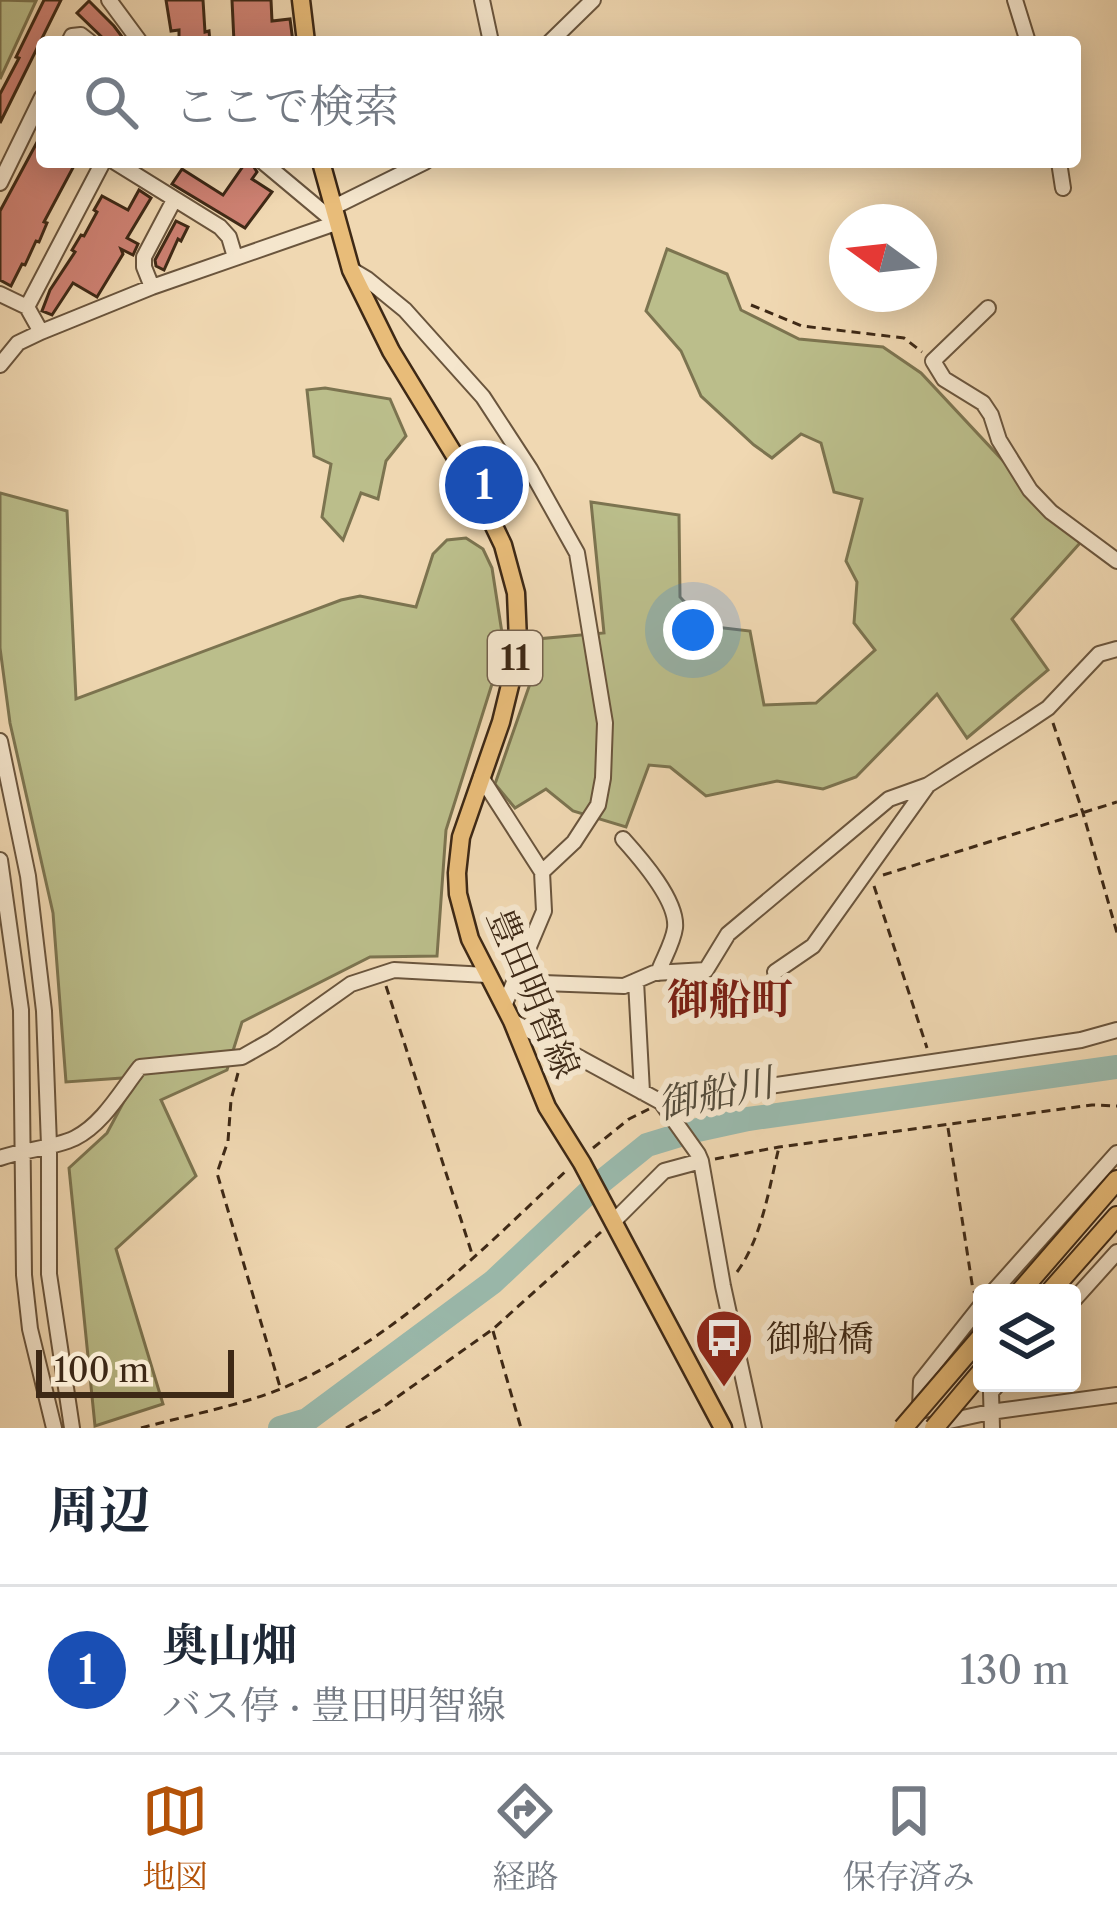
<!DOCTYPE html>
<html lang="ja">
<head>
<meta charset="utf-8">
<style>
  body { margin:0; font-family:"Libre Caslon Text","Noto Serif JP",serif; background:#f6f6f7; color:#1f2937 }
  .controls { position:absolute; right:36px; bottom:36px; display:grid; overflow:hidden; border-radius:12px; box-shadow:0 6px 30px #0003 }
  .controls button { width:108px; height:108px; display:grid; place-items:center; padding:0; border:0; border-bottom:3px solid #e0e1e3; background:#fff; color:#1f2937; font:60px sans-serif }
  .compass { position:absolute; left:829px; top:204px; width:108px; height:108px; border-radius:50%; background:#fff; box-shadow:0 6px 30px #0003; rotate:285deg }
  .scale { position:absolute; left:36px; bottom:30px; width:198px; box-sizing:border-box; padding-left:12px; border:6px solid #3e2916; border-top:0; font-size:33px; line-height:42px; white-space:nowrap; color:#3e2916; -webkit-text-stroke:9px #f5e6cd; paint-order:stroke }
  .you { position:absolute; left:693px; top:630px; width:42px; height:42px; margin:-30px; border:9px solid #fff; border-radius:50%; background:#1a73e8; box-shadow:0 0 0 18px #1a73e833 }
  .badge { display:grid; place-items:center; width:78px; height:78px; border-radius:50%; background:#b45309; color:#fff; font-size:39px; font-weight:700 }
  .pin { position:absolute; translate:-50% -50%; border:6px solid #fff; box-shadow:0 3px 12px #0006 }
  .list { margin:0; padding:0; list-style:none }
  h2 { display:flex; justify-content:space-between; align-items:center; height:156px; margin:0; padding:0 48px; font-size:51px }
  h2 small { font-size:39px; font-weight:400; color:#747a83 }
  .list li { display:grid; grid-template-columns:78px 1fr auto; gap:36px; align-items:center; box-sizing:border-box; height:168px; padding:0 48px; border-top:3px solid #e0e1e3 }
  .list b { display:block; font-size:45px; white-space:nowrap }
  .list p { margin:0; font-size:39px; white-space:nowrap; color:#747a83 }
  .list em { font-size:39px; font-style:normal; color:#747a83 }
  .icon { flex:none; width:66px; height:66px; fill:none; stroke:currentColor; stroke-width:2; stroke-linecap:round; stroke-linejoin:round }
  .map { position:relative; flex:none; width:1117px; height:1428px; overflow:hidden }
  .search { position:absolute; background:#fff; box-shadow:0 6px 30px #0003; left:36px; right:36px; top:36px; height:132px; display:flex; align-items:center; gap:30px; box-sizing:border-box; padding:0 42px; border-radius:12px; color:#747a83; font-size:45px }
  .sheet { height:324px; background:#fff }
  nav { display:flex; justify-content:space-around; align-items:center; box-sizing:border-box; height:168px; border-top:3px solid #e0e1e3; background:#fff; font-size:33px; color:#747a83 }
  nav a { display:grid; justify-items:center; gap:6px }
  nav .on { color:#b45309 }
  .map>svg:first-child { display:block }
</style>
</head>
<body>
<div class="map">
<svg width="1117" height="1428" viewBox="0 0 1117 1428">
  <rect width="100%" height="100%" fill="#f0d8b2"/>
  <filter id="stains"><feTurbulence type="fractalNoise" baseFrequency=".00167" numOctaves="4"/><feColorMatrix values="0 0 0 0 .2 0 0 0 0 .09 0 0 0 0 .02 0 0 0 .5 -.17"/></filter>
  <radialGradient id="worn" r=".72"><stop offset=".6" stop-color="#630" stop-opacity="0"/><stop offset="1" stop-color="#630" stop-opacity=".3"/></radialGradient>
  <path fill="#bbbe8b" stroke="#7c7450" stroke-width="3" d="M 0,0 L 36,1 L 0,79 Z
    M 667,249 L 727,274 L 741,310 L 799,339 L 883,347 L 921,373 L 1080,543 L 1012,619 L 1048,670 L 967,738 L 937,694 L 856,777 L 823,789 L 777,781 L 706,796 L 670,767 L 649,765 L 626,827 L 573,811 L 546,789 L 515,808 L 495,784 L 531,681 L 537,639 L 604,633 L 591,502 L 679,515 L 680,597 L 707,626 L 750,631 L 764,705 L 816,703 L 875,650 L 854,623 L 857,582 L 846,561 L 862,499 L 834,492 L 821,443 L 801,434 L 772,458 L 754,445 L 701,396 L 681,351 L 646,311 Z
    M 325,388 L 390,399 L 406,436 L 386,461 L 378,499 L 361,493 L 343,540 L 322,517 L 331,464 L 314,456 L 307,390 Z
    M 0,493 L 67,511 L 76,699 L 341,600 L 360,596 L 416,607 L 433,554 L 447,540 L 466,538 L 483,549 L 492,568 L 504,646 L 446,830 L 437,956 L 370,957 L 242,1022 L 227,1070 L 161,1100 L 196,1176 L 116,1249 L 163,1404 L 95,1426 L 69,1168 L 107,1133 L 137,1077 L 66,1082 L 53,913 L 10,723 L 0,648 Z"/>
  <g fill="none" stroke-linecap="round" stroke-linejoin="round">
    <path stroke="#9abaad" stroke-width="24" d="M 280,1428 L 307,1420 L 493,1282 L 590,1191 L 647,1145 L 693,1131 L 748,1119 L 1117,1067"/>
  </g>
  <path fill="#cf8274" stroke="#3e2916" stroke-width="3" d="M 44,0 L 61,0 L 0,123 L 0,94 L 19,58 L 16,57 Z
    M 166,0 L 203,0 L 205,32 L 209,31 L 210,42 L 179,42 L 179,30 L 171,31 Z
    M 232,0 L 271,0 L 272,21 L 290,19 L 293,42 L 234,42 Z
    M 89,1 L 114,26 L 126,42 L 107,42 L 77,13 Z
    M 42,133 L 42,162 L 76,162 L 44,222 L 47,223 L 39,242 L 36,241 L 25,265 L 22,264 L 11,286 L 0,280 L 0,211 Z
    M 246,162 L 252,164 L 257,172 L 252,179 L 272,192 L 245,228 L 172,184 L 182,169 L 223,195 Z
    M 139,190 L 151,198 L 127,238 L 138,244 L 133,255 L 121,249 L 123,254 L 97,297 L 73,283 L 52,315 L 42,311 L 50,290 L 75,252 L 72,250 L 81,235 L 84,236 L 97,212 L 94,210 L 102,196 L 128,210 Z
    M 176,221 L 188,227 L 181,241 L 178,239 L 164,270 L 156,266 L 155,260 Z"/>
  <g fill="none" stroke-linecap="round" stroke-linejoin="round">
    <g stroke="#6a553d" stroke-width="18">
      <path id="minor" d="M 109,0 L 140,42
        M 482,0 L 491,42
        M 1015,0 L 1028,42
        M 69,42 L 72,36 L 81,35 L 90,42
        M 550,42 L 593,0
        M 115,162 L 220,227 L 229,237 L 235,257
        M 263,162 L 336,223
        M 1059,162 L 1063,188
        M 0,183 L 42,97
        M 332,208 L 425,162
        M 352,270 L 367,279 L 405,310 L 483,397 L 530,469 L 577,553 L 605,723 L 603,778 L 598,805 L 574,842 L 542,872
        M 152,287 L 144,267 L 144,257 L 174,200
        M 0,294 L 27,307 L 41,332
        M 27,307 L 103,162
        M 988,308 L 933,361 L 944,379 L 983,403 L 991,415 L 999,440 L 1030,490 L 1051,512 L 1117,561
        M 0,365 L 18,343 L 41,332 L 152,287 L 336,223
        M 0,741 L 28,876 L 44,1011 L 49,1145 L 49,1274 L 72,1428
        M 481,777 L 542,872 L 544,911 L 504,1006
        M 623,839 C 641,859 678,901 675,928 C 673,943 663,959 658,973
        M 0,860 L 21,1010 L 24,1275 L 30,1329 L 54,1428
        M 775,972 L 813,946 L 928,785
        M 636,981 L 642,1092
        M 516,982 L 624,986 L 654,973 L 706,970 L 728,934 L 889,799 L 928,785 L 1021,726 L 1048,708 L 1099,654 L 1117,649
        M 512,1021 L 661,1102 L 698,1154 L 701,1161 L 723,1286 L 754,1428
        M 661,1102 L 1081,1040 L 1117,1030
        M 0,1158 C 24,1149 52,1149 75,1138 C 103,1124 121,1091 140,1067 L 242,1057 L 272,1040 L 351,984 L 394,970 L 487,975
        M 613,1222 L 664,1171 L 701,1161
        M 992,1293 L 1117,1153
        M 1072,1302 L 1117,1252
        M 920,1409 L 921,1381 L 982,1304
        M 917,1428 L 990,1412 L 1117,1395
        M 992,1428 L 991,1392 L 999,1383"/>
    </g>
    <g stroke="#3e2916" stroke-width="21">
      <path id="major" d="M 301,0 L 306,42
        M 321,162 L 351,270 L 391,351 L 480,497 L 503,545 L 516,593 L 518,641 L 512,677 L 501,722 L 461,837 L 457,873 L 458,894 L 470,939 L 512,1021 L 547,1107 L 582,1163 L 723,1428"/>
    </g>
    <g stroke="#3e2916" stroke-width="22">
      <path id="highway" d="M 1019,1293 L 1117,1180
        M 1049,1293 L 1117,1216"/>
    </g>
    <path stroke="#3e2916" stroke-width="3" stroke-dasharray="9 6" stroke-linecap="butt" d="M 751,305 L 802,326 L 904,338 L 922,352
      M 1053,723 L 1083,813 L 1117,933
      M 883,875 L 1117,802
      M 874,886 L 927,1048
      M 386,986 L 473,1257
      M 238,1073 L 231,1100 L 228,1141 L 217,1173 L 280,1387
      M 948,1128 L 973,1290 L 976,1295
      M 593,1148 L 629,1119 L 649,1109
      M 715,1159 L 779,1147 L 1092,1105 L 1117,1106
      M 737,1272 C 762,1238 769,1188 779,1147
      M 493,1331 L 521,1428
      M 141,1428 C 185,1416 242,1405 283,1388 C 394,1341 482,1250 568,1169
      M 346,1428 L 379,1410 L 493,1329 L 601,1232"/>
    <use href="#minor" stroke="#f5e6cd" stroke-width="14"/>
    <use href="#major" stroke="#e8bc79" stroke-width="16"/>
    <use href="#highway" stroke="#e8bc79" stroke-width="18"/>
    <g stroke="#3e2916" stroke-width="22" stroke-linecap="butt">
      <path id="highway-bridge" d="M 903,1428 L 982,1336
        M 934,1428 L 982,1371"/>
    </g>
    <use href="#highway-bridge" stroke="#e8bc79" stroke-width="18"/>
  </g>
  <defs>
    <g id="bus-pin" transform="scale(3)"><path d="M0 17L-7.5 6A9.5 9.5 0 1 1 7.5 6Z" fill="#8f2418" stroke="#f5e6cd"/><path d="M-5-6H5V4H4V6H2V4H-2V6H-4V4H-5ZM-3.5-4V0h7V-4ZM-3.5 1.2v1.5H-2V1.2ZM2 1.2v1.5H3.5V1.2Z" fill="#fff"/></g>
  </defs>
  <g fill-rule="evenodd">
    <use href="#bus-pin" x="724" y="1338"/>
  </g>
  <g text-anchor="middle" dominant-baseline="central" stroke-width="12" stroke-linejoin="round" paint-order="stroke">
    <rect fill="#f5e6cd" stroke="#75624d" stroke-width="3" x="488" y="631" width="54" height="54" rx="9"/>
    <g font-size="33" font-weight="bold" fill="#3e2916">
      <text x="515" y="658">11</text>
    </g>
    <g font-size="36" fill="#3e2916" stroke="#f5e6cd">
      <text transform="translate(534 993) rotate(67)">豊田明智線</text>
    </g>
    <g font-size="36" fill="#3e2916" stroke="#f5e6cd" text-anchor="start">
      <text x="766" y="1338">御船橋</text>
    </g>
    <g font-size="39" font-style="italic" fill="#554d3c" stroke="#f5e6cd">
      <text transform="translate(715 1093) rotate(-12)">御船川</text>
    </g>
    <g font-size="42" font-weight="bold" fill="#7a1f14" stroke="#f5e6cd">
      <text x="730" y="999">御船町</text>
    </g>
  </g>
  <rect width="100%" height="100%" filter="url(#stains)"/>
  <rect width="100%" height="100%" fill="url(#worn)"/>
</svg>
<div class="controls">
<button><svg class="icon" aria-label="layers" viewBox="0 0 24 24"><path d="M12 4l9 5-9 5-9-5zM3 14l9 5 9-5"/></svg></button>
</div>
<svg class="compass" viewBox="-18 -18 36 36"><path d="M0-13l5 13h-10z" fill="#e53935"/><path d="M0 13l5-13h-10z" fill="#747a83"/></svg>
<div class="scale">100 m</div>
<div class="you"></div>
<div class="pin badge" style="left:484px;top:485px;background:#1a4fb4">1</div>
<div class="search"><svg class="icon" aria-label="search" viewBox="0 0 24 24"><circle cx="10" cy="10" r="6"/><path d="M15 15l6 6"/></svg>ここで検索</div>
</div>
<section class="sheet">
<h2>周辺<small></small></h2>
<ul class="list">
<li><span class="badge" style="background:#1a4fb4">1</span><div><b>奥山畑</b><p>バス停 · 豊田明智線</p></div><em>130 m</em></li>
</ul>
</section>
<nav>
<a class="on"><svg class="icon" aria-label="map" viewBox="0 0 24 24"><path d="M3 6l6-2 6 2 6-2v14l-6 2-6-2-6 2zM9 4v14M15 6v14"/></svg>地図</a>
<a><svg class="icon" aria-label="directions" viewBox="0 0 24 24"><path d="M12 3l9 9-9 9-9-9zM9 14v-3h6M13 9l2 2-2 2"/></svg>経路</a>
<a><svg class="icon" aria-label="saved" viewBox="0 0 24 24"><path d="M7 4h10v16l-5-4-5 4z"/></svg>保存済み</a>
</nav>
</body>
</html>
